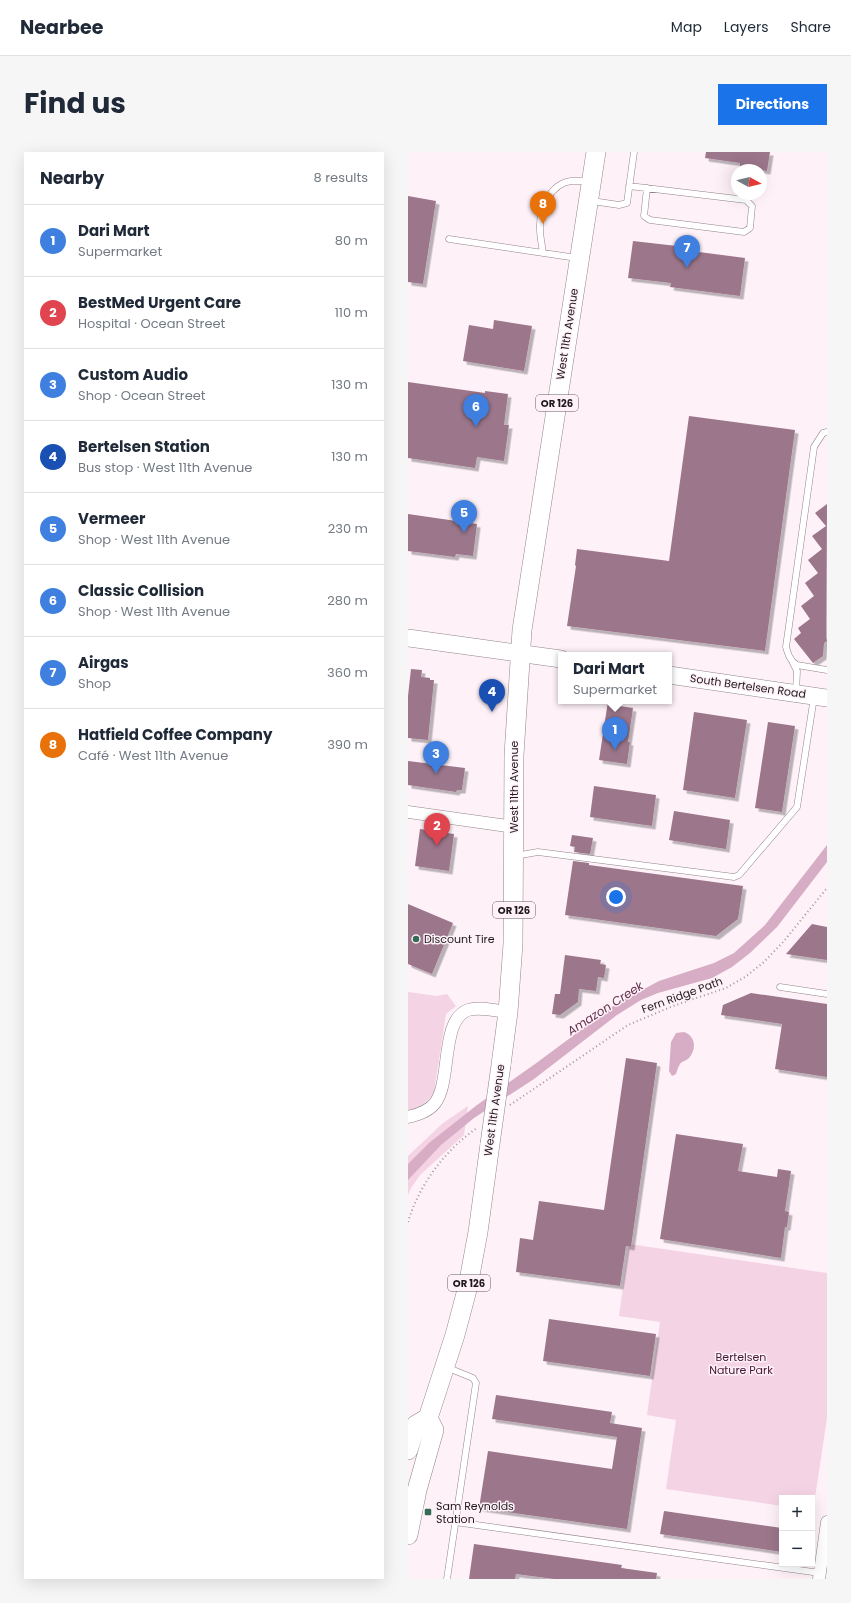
<!DOCTYPE html>
<html lang="en">
<head>
<meta charset="utf-8">
<style>
  body { margin:0; font-family:Poppins,sans-serif; background:#f6f6f7; color:#1f2937 }
  .controls { position:absolute; right:12px; bottom:12px; display:grid; overflow:hidden; border-radius:0px; box-shadow:0 4px 16px #0002 }
  .controls button { width:36px; height:36px; display:grid; place-items:center; padding:0; border:0; border-bottom:1px solid #e0e1e3; background:#fff; color:#1f2937; font:20px sans-serif }
  .compass { position:absolute; left:323px; top:12px; width:36px; height:36px; border-radius:50%; background:#fff; box-shadow:0 4px 16px #0002; rotate:98deg }
  .you { position:absolute; left:208px; top:745px; width:14px; height:14px; margin:-10px; border:3px solid #fff; border-radius:50%; background:#1a73e8; box-shadow:0 0 0 6px #1a73e833 }
  .badge { display:grid; place-items:center; width:26px; height:26px; border-radius:50%; background:#1a73e8; color:#fff; font-size:13px; font-weight:700 }
  .pin { position:absolute; translate:-50% -33px; filter:drop-shadow(0 1px 2px #0008) }
  .pin::after { content:''; position:absolute; top:21px; width:14px; height:12px; background:inherit; clip-path:polygon(0 0,100% 0,50% 100%) }
  .popup { position:absolute; left:150px; top:500px; width:114px; height:52px; box-sizing:border-box; display:grid; place-content:center; border-radius:0px; background:#fff; filter:drop-shadow(0 1px 3px #0005); font-size:13px; white-space:nowrap; color:#747a83 }
  .popup b { font-size:15px; color:#1f2937 }
  .popup::after { content:''; position:absolute; left:50%; top:100%; margin-left:-8px; border:8px solid transparent; border-top-color:#fff }
  .list { margin:0; padding:0; list-style:none }
  h2 { display:flex; justify-content:space-between; align-items:center; height:52px; margin:0; padding:0 16px; font-size:17px }
  h2 small { font-size:13px; font-weight:400; color:#747a83 }
  .list li { display:grid; grid-template-columns:26px 1fr auto; gap:12px; align-items:center; box-sizing:border-box; height:72px; padding:0 16px; border-top:1px solid #e0e1e3 }
  .list b { display:block; font-size:15px; white-space:nowrap }
  .list p { margin:0; font-size:13px; white-space:nowrap; color:#747a83 }
  .list em { font-size:13px; font-style:normal; color:#747a83 }
  .map { position:relative; flex:none; width:419px; height:1427px; overflow:hidden; border-radius:0px }
  header { display:flex; align-items:center; gap:24px; box-sizing:border-box; height:56px; padding:0 20px; background:#fff; border-bottom:1px solid #e0e1e3 }
  header strong { font-size:19px }
  nav { display:flex; gap:22px; margin-inline-start:auto; font-size:14px }
  .intro { display:flex; align-items:center; justify-content:space-between; box-sizing:border-box; height:96px; padding:0 24px }
  h1 { margin:0; font-size:28px }
  .button { padding:10px 18px; border-radius:0px; background:#1a73e8; color:#fff; font-size:14px; font-weight:700 }
  main { display:flex; gap:24px; padding:0 24px }
  aside { flex:1; background:#fff; border-radius:0px; box-shadow:0 4px 16px #0002 }
  .map>svg:first-child { display:block }
</style>
</head>
<body>
<header>
<strong>Nearbee</strong>
<nav><a>Map</a><a>Layers</a><a>Share</a></nav>
</header>
<div class="intro"><h1>Find us</h1><a class="button">Directions</a></div>
<main>
<aside>
<h2>Nearby<small>8 results</small></h2>
<ul class="list">
<li><span class="badge" style="background:#3f7fe0">1</span><div><b>Dari Mart</b><p>Supermarket</p></div><em>80 m</em></li>
<li><span class="badge" style="background:#e0444e">2</span><div><b>BestMed Urgent Care</b><p>Hospital · Ocean Street</p></div><em>110 m</em></li>
<li><span class="badge" style="background:#3f7fe0">3</span><div><b>Custom Audio</b><p>Shop · Ocean Street</p></div><em>130 m</em></li>
<li><span class="badge" style="background:#1a4fb4">4</span><div><b>Bertelsen Station</b><p>Bus stop · West 11th Avenue</p></div><em>130 m</em></li>
<li><span class="badge" style="background:#3f7fe0">5</span><div><b>Vermeer</b><p>Shop · West 11th Avenue</p></div><em>230 m</em></li>
<li><span class="badge" style="background:#3f7fe0">6</span><div><b>Classic Collision</b><p>Shop · West 11th Avenue</p></div><em>280 m</em></li>
<li><span class="badge" style="background:#3f7fe0">7</span><div><b>Airgas</b><p>Shop</p></div><em>360 m</em></li>
<li><span class="badge" style="background:#e8710a">8</span><div><b>Hatfield Coffee Company</b><p>Café · West 11th Avenue</p></div><em>390 m</em></li>
</ul>
</aside>
<div class="map">
<svg width="419" height="1427" viewBox="0 0 419 1427">
  <defs>
    <filter id="shadow"><feDropShadow dx="3.5" dy="3.5" stdDeviation="0" flood-color="#0004"/></filter>
  </defs>
  <rect width="100%" height="100%" fill="#fef1f8"/>
  <path fill="#f4d3e5" d="M 0,840 L 29,844 L 39,842 L 48,854 L 38,862 L 26,940 C 20,950 12,956 0,958 Z
    M 60,954 L 56,983 L 12,1023 L 3,1036 L 0,1043 L 0,1004 L 35,971 Z
    M 221,1092 L 419,1121 L 419,1266 L 405,1359 L 404,1358 L 404,1346 L 374,1346 L 374,1354 L 258,1337 L 268,1268 L 239,1263 L 252,1170 L 211,1164 Z"/>
  <path fill="#d6adc4" d="M 419,693 L 419,710 L 369,775 L 342,801 L 324,815 L 304,826 L 250,841 L 233,848 L 209,863 L 126,927 L 66,966 L 33,993 L 0,1028 L 0,1012 L 21,991 L 69,953 L 127,912 L 208,852 L 251,829 L 306,811 L 326,801 L 357,773 Z
    M 276,880 C 288,884 289,898 280,907 C 277,909 273,910 272,912 C 270,915 269,919 268,922 L 264,924 L 261,919 L 263,890 L 268,881 Z"/>
  <path fill="#9c768b" filter="url(#shadow)" d="M 298,0 L 362,0 L 359,19 L 332,15 L 332,11 L 297,6 Z
    M 0,44 L 28,49 L 15,132 L 0,130 Z
    M 225,89 L 269,94 L 268,97 L 337,106 L 332,144 L 262,135 L 263,131 L 220,126 Z
    M 86,168 L 124,174 L 116,219 L 55,209 L 61,173 L 85,177 Z
    M 0,230 L 77,241 L 77,239 L 100,242 L 96,273 L 101,273 L 96,309 L 69,305 L 67,316 L 0,306 Z
    M 281,264 L 387,278 L 357,499 L 159,474 L 168,414 L 167,413 L 169,397 L 261,409 Z
    M 419,352 L 418,485 L 419,489 L 416,491 L 415,504 L 405,511 L 386,487 L 393,481 L 390,476 L 402,467 L 393,454 L 406,444 L 397,431 L 410,421 L 400,408 L 414,397 L 404,384 L 418,374 L 407,361 Z
    M 0,362 L 69,372 L 65,404 L 48,402 L 47,405 L 0,399 Z
    M 3,517 L 14,518 L 13,525 L 22,526 L 22,528 L 26,528 L 20,588 L 0,586 L 0,544 Z
    M 200,549 L 211,551 L 211,554 L 225,556 L 220,590 L 222,590 L 219,612 L 191,608 Z
    M 286,560 L 339,568 L 327,646 L 275,638 Z
    M 360,570 L 387,574 L 374,660 L 347,656 Z
    M 0,609 L 57,616 L 54,638 L 49,638 L 48,640 L 0,633 Z
    M 186,634 L 248,643 L 244,674 L 182,665 Z
    M 266,659 L 322,668 L 318,697 L 261,688 Z
    M 12,677 L 46,682 L 41,719 L 7,714 Z
    M 164,683 L 185,686 L 182,702 L 166,700 L 167,695 L 162,694 Z
    M 165,709 L 181,711 L 181,713 L 335,734 L 330,767 L 308,784 L 157,763 Z
    M 0,752 L 45,771 L 24,822 L 0,812 Z
    M 404,772 L 419,775 L 419,808 L 378,802 Z
    M 157,803 L 193,808 L 192,812 L 198,813 L 196,826 L 190,825 L 188,839 L 171,837 L 170,850 L 152,863 L 144,862 L 147,842 L 152,842 Z
    M 343,841 L 419,852 L 419,925 L 367,917 L 374,872 L 313,863 L 315,853 Z
    M 218,906 L 249,911 L 223,1095 L 218,1094 L 212,1134 L 108,1120 L 112,1086 L 125,1088 L 131,1049 L 196,1058 Z
    M 268,982 L 335,992 L 330,1019 L 369,1025 L 370,1017 L 383,1019 L 377,1059 L 381,1060 L 379,1075 L 377,1075 L 373,1106 L 252,1087 Z
    M 141,1167 L 248,1182 L 242,1224 L 135,1209 Z
    M 88,1243 L 204,1260 L 202,1271 L 234,1276 L 219,1377 L 71,1356 L 80,1299 L 204,1317 L 209,1285 L 84,1267 Z
    M 256,1359 L 374,1376 L 374,1400 L 252,1382 Z
    M 66,1392 L 214,1413 L 213,1416 L 249,1421 L 248,1427 L 146,1427 L 108,1422 L 107,1427 L 61,1427 Z"/>
  <g fill="none" stroke-linecap="round" stroke-linejoin="round">
    <g stroke="#92838b" stroke-width="7">
      <path id="lane" d="M 221,34 L 338,48 L 344,54 L 342,76 L 336,80 L 242,68 L 236,64 L 239,36
        M 184,49 L 211,53 L 219,51 L 226,0
        M 41,87 L 169,106
        M 135,101 C 134,93 132,85 132,77 C 131,57 142,32 163,29 C 169,29 175,29 182,29
        M 419,280 L 415,281 L 406,295 L 378,495 C 380,502 382,509 389,513 L 419,518
        M 385,511 L 389,519 L 388,540
        M 107,704 L 130,700 L 326,725 L 331,723 L 389,655 L 406,545
        M 372,835 L 419,842
        M 38,1215 L 65,1226 L 68,1231 L 39,1427
        M 47,1370 L 412,1421"/>
    </g>
    <g stroke="#92838b" stroke-width="13">
      <path id="street" d="M 0,660 L 106,675
        M 0,965 C 9,963 21,959 27,951 C 44,929 32,868 60,858 C 72,854 88,859 100,860
        M 411,1427 L 419,1370"/>
    </g>
    <g stroke="#92838b" stroke-width="18">
      <path id="secondary" d="M 0,486 L 153,507
        M 261,523 L 419,546"/>
    </g>
    <g stroke="#92838b" stroke-width="20">
      <path id="primary" d="M 93,913 L 100,860 L 105,792 L 106,603 L 114,478 L 188,0
        M 0,1298 L 8,1273 L 20,1266 L 47,1183 L 60,1134 L 70,1080 L 82,992
        M 0,1383 L 9,1338 L 26,1278 L 20,1266"/>
    </g>
    <path stroke="#a0969b" stroke-width="2" stroke-dasharray="1 3" stroke-linecap="butt" d="M 102,953 L 220,873 L 265,854 L 318,836 L 337,825 L 356,810 L 376,789 L 419,736
      M 0,1070 C 11,1033 37,998 69,976"/>
    <use href="#lane" stroke="#fff" stroke-width="6"/>
    <use href="#street" stroke="#fff" stroke-width="12"/>
    <use href="#secondary" stroke="#fff" stroke-width="17"/>
    <use href="#primary" stroke="#fff" stroke-width="19"/>
    <g stroke="#92838b" stroke-width="20" stroke-linecap="butt">
      <path id="primary-bridge" d="M 82,992 L 93,913"/>
    </g>
    <use href="#primary-bridge" stroke="#fff" stroke-width="19"/>
  </g>
  <g fill="#336c54" stroke="#fef1f8" stroke-width="1.5">
    <circle cx="8" cy="787" r="4"/>
    <rect x="16" y="1356" width="8" height="8" rx="2"/>
  </g>
  <g text-anchor="middle" dominant-baseline="central" stroke-width="3" stroke-linejoin="round" paint-order="stroke">
    <g fill="#fef1f8" stroke="#625a5e" stroke-width="1">
      <rect x="128" y="243" width="42" height="16" rx="3"/>
      <rect x="85" y="750" width="42" height="16" rx="3"/>
      <rect x="40" y="1123" width="42" height="16" rx="3"/>
    </g>
    <g font-size="10" font-weight="bold" fill="#1f191c">
      <text x="149" y="251">OR 126</text>
      <text x="106" y="758">OR 126</text>
      <text x="61" y="1131">OR 126</text>
    </g>
    <g font-size="11" fill="#1f191c" stroke="#fef1f8">
      <text transform="translate(159 182) rotate(-81)">West 11th Avenue</text>
      <text transform="translate(340 534) rotate(8)">South Bertelsen Road</text>
      <text transform="translate(106 635) rotate(-90)">West 11th Avenue</text>
      <text transform="translate(274 843) rotate(-20)">Fern Ridge Path</text>
      <text transform="translate(86 958) rotate(-82)">West 11th Avenue</text>
    </g>
    <g font-size="11" fill="#1f191c" stroke="#fef1f8" text-anchor="start">
      <text x="16" y="787">Discount Tire</text>
      <text x="28" y="1354">Sam Reynolds<tspan x="28" dy="13">Station</tspan></text>
    </g>
    <g font-size="11" fill="#471736" stroke="#fef1f8">
      <text x="333" y="1205">Bertelsen<tspan x="333" dy="13">Nature Park</tspan></text>
    </g>
    <g font-size="12" font-style="italic" fill="#612e4e" stroke="#fef1f8">
      <text transform="translate(197 856) rotate(-33)">Amazon Creek</text>
    </g>
  </g>
</svg>
<div class="controls">
<button>+</button>
<button>−</button>
</div>
<svg class="compass" viewBox="-18 -18 36 36"><path d="M0-13l5 13h-10z" fill="#e53935"/><path d="M0 13l5-13h-10z" fill="#747a83"/></svg>
<div class="you"></div>
<div class="pin badge" style="left:207px;top:598px;background:#3f7fe0">1</div>
<div class="popup"><b>Dari Mart</b>Supermarket</div>
<div class="pin badge" style="left:29px;top:694px;background:#e0444e">2</div>
<div class="pin badge" style="left:28px;top:622px;background:#3f7fe0">3</div>
<div class="pin badge" style="left:84px;top:560px;background:#1a4fb4">4</div>
<div class="pin badge" style="left:56px;top:381px;background:#3f7fe0">5</div>
<div class="pin badge" style="left:68px;top:275px;background:#3f7fe0">6</div>
<div class="pin badge" style="left:279px;top:116px;background:#3f7fe0">7</div>
<div class="pin badge" style="left:135px;top:72px;background:#e8710a">8</div>
</div>
</main>
</body>
</html>
